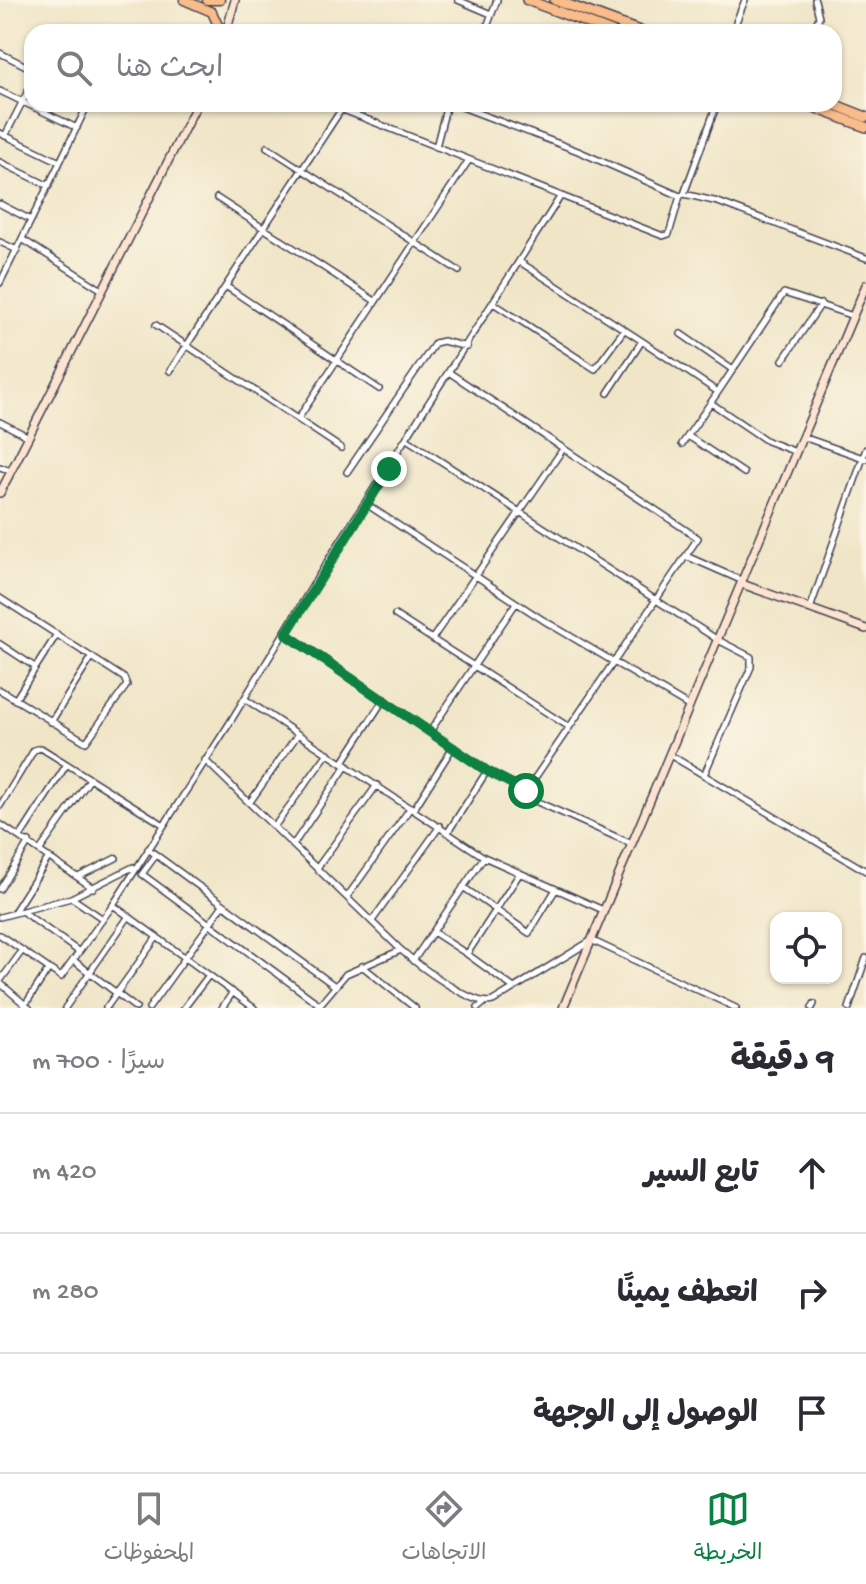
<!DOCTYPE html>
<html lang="ar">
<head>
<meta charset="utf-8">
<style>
  body { margin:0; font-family:"Gochi Hand","Playpen Sans Arabic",sans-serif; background:#f7f7f7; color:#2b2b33; direction:rtl }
  .controls { position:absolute; right:24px; bottom:24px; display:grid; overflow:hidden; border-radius:16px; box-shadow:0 2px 6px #0004 }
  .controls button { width:72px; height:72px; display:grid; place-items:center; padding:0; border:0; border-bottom:2px solid #e1e1e2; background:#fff; color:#2b2b33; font:40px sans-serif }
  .stop { position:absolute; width:24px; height:24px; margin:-18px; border:6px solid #0b8043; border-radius:50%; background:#fff }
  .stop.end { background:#0b8043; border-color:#fff; box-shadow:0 2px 8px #0008 }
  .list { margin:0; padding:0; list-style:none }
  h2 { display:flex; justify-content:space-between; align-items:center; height:104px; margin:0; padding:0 32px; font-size:34px }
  h2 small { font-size:26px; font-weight:400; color:#7c7c81 }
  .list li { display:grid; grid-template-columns:52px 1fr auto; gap:24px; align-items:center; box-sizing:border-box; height:120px; padding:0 32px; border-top:2px solid #e1e1e2 }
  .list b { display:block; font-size:30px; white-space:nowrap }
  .list em { font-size:26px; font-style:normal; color:#7c7c81 }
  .icon { flex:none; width:44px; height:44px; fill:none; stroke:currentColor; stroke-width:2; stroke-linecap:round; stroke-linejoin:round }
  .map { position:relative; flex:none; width:866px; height:1008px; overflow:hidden; direction:ltr }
  .search { position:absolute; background:#fff; box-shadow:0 2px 6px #0004; left:24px; right:24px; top:24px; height:88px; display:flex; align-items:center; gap:20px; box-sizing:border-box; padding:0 28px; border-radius:24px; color:#7c7c81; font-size:30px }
  .sheet { height:464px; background:#fff }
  nav { display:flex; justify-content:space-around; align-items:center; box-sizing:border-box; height:112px; border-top:2px solid #e1e1e2; background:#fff; font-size:22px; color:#7c7c81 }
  nav a { display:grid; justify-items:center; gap:4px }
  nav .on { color:#0b8043 }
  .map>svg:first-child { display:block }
</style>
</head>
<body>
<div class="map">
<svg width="866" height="1008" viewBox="0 0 866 1008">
  <rect width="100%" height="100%" fill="#fcf5e5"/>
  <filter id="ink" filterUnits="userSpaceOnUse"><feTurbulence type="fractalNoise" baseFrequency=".0125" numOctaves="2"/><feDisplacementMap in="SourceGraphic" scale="16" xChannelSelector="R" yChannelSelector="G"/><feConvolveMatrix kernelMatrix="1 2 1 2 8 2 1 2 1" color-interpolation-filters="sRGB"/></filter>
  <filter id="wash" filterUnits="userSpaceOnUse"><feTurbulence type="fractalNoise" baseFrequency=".006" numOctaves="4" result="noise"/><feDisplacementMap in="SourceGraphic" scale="32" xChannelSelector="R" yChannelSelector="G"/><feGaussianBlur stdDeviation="1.8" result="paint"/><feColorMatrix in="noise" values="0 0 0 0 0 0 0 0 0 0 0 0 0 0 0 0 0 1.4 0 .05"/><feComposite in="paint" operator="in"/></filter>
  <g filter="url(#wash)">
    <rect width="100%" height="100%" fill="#f0e5c7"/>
  </g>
  <g filter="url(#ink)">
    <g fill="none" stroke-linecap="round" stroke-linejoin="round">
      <g stroke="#413f50" stroke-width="8">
        <path id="street" d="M 458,0 L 491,14
          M 485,32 L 497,0
          M 732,32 L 745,0
          M 813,32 L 819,17 L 815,0
          M 0,53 L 32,69
          M 0,91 L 77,128
          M 328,104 L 663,236 L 669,234 L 680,196
          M 454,104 L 578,151 L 680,196 L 684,194 L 717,104
          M 0,133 L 60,162 L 0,283
          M 5,136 L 32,83
          M 267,147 L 459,271
          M 436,147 L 447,104
          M 0,162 L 49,186
          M 60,162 L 88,104
          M 684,194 L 718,202 L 866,258
          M 217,198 L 375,301
          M 0,204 L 31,220
          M 22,239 L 102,290
          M 0,242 L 17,250
          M 520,262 L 642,341 L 608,393
          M 227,287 L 379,389
          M 493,303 L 595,369 L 624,330
          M 156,325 L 341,448
          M 681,334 L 733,370
          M 642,341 L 718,392 L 784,293 L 853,316
          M 783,360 L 821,304
          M 170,371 L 341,110
          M 450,373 L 698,538 L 526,791
          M 711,403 L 767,441 L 796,452
          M 298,419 L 469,160
          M 0,422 L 29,437
          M 688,436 L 744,473
          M 803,437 L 866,459
          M 408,440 L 718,640 L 751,657 L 751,667 L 704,775
          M 682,444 L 718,392
          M 0,467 L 11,471
          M 347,472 L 435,343 L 443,341 L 467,347
          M 366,504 L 543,620 L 690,707
          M 686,556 L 743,581
          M 0,598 L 124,678 L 127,685 L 86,742 L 0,690
          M 810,609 L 866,449
          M 395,615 L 432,639 L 563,449
          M 286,634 L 487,771 L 526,791 L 533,800 L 632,844
          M 432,639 L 569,727
          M 0,644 L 35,667
          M 245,699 L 484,857 L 603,910
          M 15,700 L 57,634
          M 51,722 L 92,657
          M 431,730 L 516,603
          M 670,755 L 866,871
          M 205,760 L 401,950 C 417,964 474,1008 493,1001 L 589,942
          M 343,762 L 384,699
          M 250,802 L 298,734
          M 0,806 L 34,750 L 41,748 L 164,825
          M 414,809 L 453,747
          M 0,824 L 93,888
          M 274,827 L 328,753
          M 448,832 L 487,771
          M 20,837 L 67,764
          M 293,845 L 347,765
          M 148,849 L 335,986
          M 40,850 L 90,779
          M 156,855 L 142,874 L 320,1005
          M 317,868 L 377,785
          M 78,877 L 116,858
          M 463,887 L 529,933 L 556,889
          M 0,889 L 29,842
          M 347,897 L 411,807
          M 72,898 L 103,919
          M 113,905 L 254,1008
          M 14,912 L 49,857
          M 23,912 L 78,951
          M 0,917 L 71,898 L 133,867
          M 372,921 L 440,826
          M 433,932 L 467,954 L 520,873
          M 0,935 L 61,977 L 113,905 L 229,724 L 327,562 L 560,197
          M 591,940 L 736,1008
          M 467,954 L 514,988
          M 73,960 L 136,1008
          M 413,961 L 484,857
          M 362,966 L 415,1008
          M 0,981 L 22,951
          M 0,983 L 29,1008
          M 23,1008 L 48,970
          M 65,1008 L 129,916
          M 106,1008 L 157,937
          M 149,1008 L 223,905
          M 184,1008 L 209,975
          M 222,1008 L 233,992
          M 317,1008 L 346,974 L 401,950
          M 478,1008 L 484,1003
          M 812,1008 L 814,1004
          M 849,1008 L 866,958"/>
      </g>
      <g stroke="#413f50" stroke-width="10">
        <path id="secondary" d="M 226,32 L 235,0
          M 0,493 L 197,104
          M 742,584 L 866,629
          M 563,1008 L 866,285"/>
      </g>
      <g stroke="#413f50" stroke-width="11">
        <path id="primary" d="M 184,0 L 212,12 L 221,32
          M 207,0 L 220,0"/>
      </g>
      <g stroke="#413f50" stroke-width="12">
        <path id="highway" d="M 527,0 L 612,32
          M 555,0 L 642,32
          M 805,104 L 866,127
          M 833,104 L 866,117"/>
      </g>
      <use href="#street" stroke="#fff" stroke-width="5"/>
      <use href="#secondary" stroke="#fde4d0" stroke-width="7"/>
      <use href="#primary" stroke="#f9bc8a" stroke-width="8"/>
      <use href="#highway" stroke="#f9bc8a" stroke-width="9"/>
    </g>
  </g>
  <g fill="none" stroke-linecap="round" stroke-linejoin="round" filter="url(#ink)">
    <path stroke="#0b8043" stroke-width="10" d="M 389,469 L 286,634 L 487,771 L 526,791"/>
  </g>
</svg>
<div class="controls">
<button><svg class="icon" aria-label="locate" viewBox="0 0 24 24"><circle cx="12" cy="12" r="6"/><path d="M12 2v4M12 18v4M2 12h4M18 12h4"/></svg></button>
</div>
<div class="stop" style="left:526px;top:791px"></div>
<div class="stop end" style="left:389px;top:469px"></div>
<div class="search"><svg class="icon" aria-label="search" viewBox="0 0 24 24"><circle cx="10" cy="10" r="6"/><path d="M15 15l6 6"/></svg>ابحث هنا</div>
</div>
<section class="sheet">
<h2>9 دقيقة<small>سيرًا · 700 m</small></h2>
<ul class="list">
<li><svg class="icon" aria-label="ahead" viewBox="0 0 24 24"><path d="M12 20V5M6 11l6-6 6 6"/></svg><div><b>تابع السير</b></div><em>420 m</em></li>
<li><svg class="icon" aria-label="right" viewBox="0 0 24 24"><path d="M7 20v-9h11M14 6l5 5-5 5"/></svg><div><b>انعطف يمينًا</b></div><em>280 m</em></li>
<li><svg class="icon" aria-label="arrive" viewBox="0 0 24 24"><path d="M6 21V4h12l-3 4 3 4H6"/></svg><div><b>الوصول إلى الوجهة</b></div></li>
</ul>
</section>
<nav>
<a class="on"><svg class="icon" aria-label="map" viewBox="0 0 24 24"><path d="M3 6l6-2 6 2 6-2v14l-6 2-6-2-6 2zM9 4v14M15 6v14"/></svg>الخريطة</a>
<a><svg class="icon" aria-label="directions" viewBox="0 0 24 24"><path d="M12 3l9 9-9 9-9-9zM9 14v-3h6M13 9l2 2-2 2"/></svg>الاتجاهات</a>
<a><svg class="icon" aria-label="saved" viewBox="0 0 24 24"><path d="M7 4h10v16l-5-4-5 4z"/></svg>المحفوظات</a>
</nav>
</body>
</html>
